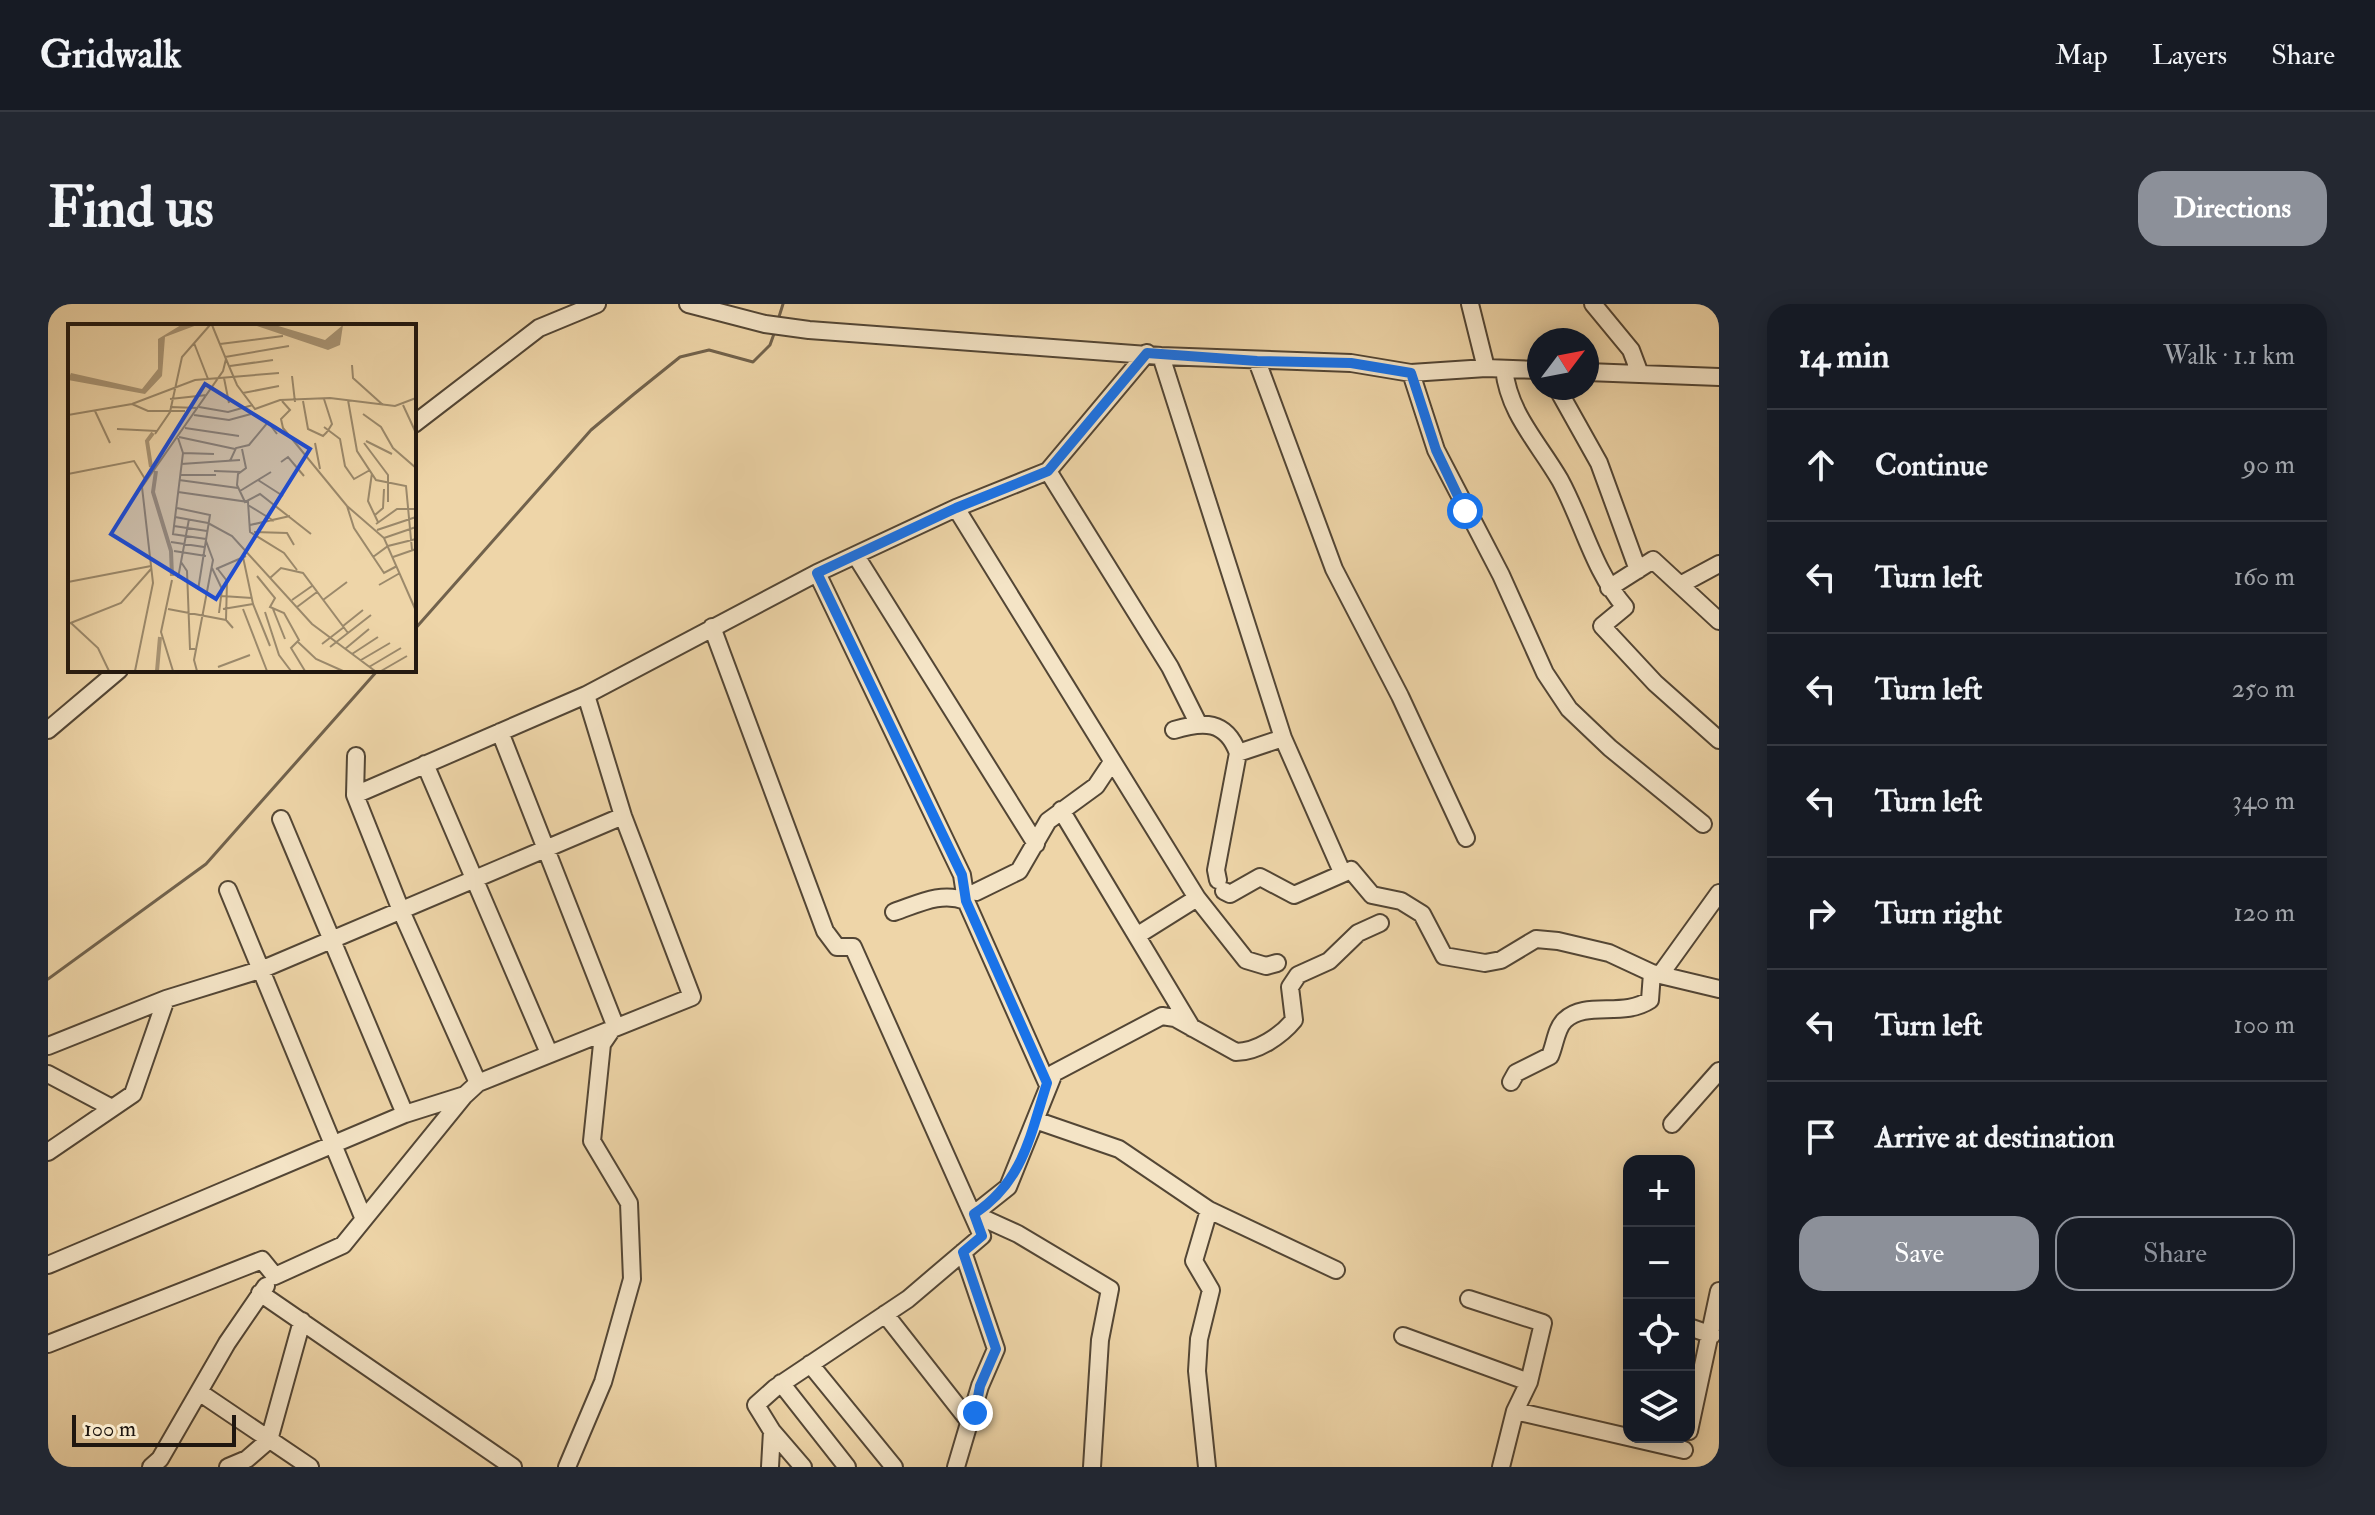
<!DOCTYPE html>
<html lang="en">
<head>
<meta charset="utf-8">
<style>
  body { margin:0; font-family:"IM FELL Double Pica",serif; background:#242831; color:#f1f3f6 }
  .controls { position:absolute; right:24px; bottom:24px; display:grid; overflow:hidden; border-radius:16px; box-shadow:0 4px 20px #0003 }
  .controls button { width:72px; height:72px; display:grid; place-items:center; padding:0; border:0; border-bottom:2px solid #363941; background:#171b24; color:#f1f3f6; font:40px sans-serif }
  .compass { position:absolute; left:1479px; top:24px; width:72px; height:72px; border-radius:50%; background:#171b24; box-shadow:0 4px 20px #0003; rotate:58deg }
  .scale { position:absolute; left:24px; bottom:20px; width:164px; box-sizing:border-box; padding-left:8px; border:4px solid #1f160f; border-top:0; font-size:22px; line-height:28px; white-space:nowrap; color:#1f160f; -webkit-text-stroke:6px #f4e4c6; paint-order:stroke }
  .stop { position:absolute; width:24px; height:24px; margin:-18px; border:6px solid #1a73e8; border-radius:50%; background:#fff }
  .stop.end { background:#1a73e8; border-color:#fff; box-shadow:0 2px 8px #0008 }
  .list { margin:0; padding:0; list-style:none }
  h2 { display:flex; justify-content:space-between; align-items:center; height:104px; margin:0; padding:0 32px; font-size:34px }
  h2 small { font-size:26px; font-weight:400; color:#9ea1a6 }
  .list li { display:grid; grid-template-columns:52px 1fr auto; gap:24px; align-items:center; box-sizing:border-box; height:112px; padding:0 32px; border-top:2px solid #363941 }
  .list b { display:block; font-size:30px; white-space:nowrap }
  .list em { font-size:26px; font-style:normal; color:#9ea1a6 }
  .actions { display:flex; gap:16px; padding:24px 32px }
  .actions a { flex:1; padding:18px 0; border:2px solid #8c9099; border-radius:24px; text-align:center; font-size:28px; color:#8c9099 }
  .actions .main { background:#8c9099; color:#fff }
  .icon { flex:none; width:44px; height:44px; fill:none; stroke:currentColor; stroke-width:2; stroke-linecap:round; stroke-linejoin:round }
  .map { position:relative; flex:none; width:1671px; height:1163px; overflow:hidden; border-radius:24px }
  header { display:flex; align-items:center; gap:48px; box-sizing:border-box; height:112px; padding:0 40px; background:#171b24; border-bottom:2px solid #363941 }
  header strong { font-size:38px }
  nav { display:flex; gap:44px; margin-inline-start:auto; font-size:28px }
  .intro { display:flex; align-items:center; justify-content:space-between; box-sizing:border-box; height:192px; padding:0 48px }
  h1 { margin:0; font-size:56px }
  .button { padding:20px 36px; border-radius:24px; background:#8c9099; color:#fff; font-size:28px; font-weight:700 }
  main { display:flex; gap:48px; padding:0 48px }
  aside { flex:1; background:#171b24; border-radius:24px; box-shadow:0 4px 20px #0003 }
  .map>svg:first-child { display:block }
</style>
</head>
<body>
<header>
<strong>Gridwalk</strong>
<nav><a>Map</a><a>Layers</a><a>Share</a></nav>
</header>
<div class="intro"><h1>Find us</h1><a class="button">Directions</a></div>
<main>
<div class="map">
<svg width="1671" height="1163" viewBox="0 0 1671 1163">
  <rect width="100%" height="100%" fill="#eed5a8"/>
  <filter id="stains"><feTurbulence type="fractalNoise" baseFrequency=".0025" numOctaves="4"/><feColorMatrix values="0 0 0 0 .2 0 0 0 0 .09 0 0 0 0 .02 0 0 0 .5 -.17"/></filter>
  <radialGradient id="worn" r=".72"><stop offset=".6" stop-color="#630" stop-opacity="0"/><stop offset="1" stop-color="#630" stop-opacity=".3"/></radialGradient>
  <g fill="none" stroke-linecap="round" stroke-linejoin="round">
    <path stroke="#71624c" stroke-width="3" d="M 730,16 L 735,0
      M 366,326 L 543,126 L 586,90 L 632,53 L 661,46 L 705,58 L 722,41 L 727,27
      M 0,675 L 158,560 L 330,366"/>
    <g stroke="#534635" stroke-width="20">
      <path id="minor" d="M 640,0 L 717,20 L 761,26 L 1113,52 L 1303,59 L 1363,69 L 1438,64 L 1491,66
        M 1422,0 L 1438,64
        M 1545,0 L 1583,46 L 1592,70
        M 1113,52 L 1235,434 L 1294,568
        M 1209,57 L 1286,265 L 1352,392 L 1418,534
        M 1456,65 C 1461,110 1490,138 1512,176 C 1535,218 1545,266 1577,303 L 1554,322 L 1607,379 L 1671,436
        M 1539,68 L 1671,73
        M 1363,69 L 1388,146 L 1453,271 L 1497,369 L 1521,405 L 1562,444 L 1655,520
        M 1509,84 L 1551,159 L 1590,266
        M 366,120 L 491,24 L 549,0
        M 1000,167 L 1122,363 L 1150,419
        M 908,204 L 1149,594 L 1198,656 L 1218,662 L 1229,659
        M 808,252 L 988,540
        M 769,269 L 914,571 L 918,597 L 999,779
        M 1632,281 L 1671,260
        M 1561,284 L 1605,256 L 1671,317
        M 664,323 L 777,627 L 789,643 L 805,643 L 934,932 L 860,995 L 727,1084 L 708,1101 L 724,1127 L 722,1163
        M 0,426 L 71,366
        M 1126,426 C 1155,417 1178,416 1190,449 L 1168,566 L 1170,576
        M 452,428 L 567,721 L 554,740 L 544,837 L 581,899 L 584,975 L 555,1078 L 519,1163
        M 1190,449 L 1235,434
        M 308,452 L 307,491 L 354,609 L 430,779
        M 377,460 L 501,749
        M 307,491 L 538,391 L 769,269 L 908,204 L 1000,167 L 1099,49
        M 1013,506 L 1144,724
        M 233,515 L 357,810
        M 180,586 L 315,913
        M 1176,587 L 1182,590 L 1212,573 L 1246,591 L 1303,566 L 1324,591 L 1353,597 L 1374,610 L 1396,652 L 1437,659 L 1453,656 L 1488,635 L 1510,637 L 1561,649 L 1604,669 L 1671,685
        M 928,588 L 971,567 L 1000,517 L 1048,482 L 1064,458
        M 846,608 C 870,600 893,587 918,597
        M 1090,631 L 1149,594
        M 1612,671 L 1671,589
        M 0,742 L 118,695 L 215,665 L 575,512
        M 0,770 L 64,804
        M 1463,778 L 1468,769 L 1502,752 C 1507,741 1508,724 1517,716 C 1538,696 1575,714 1602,696 L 1604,669
        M 987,816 L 1071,845 L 1161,906 L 1288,966
        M 1624,820 L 1671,767
        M 0,848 L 85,790 L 118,695
        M 926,910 L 960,883 L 1006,769 L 1114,712 L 1127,714 L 1188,748 C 1209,748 1233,732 1246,716 L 1242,683 L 1250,671 L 1281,657 L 1310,629 L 1332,619
        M 926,910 L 970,930 L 1062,985 L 1052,1036 L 1044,1163
        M 0,961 L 357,810 L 417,791 L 430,779 L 644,693 L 575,512 L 538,391
        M 212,989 L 465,1163
        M 1421,995 L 1495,1019 L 1481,1078 L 1467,1107 L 1453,1163
        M 837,1010 L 921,1117
        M 1641,1023 L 1664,1031
        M 1355,1032 L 1481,1078
        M 0,1040 L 214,956 L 227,972 L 295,941 L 416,792
        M 762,1060 L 846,1163
        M 733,1079 L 799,1163
        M 151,1088 L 262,1163
        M 1467,1107 L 1636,1146
        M 724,1127 L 755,1163
        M 1641,1127 L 1671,987
        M 103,1163 L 112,1155 L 179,1039 L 218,982
        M 180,1163 L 199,1155 L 221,1136 L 254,1017
        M 908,1163 L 932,1082 L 948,1045 L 915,948
        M 1159,1163 L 1149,1067 L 1151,1035 L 1163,986 L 1146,957 L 1161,906"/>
    </g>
    <use href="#minor" stroke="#f4e4c6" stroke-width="16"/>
  </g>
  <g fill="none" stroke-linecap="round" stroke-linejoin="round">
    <path stroke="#1a73e8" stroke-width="10" d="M 927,1109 L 932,1082 L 948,1045 L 915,948 L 934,932 L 926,910 C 975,878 982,832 999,779 L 918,597 L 914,571 L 769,269 L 908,204 L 1000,167 L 1099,49 L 1209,57 L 1303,59 L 1363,69 L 1388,146 L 1417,207"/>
  </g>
  <g transform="translate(20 20)">
    <rect width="348" height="348" fill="#eed5a8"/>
    <path d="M 113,1 L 129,1 L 97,13 L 94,52 L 77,70 L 0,56 L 3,49 L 74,65 L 90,45 L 90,15 ZM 186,1 L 207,1 L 257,16 L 275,1 L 272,21 L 260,26 Z" fill="#a89474"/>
    <path fill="none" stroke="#a89474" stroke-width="4" d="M 83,143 L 79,117 L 85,109M 88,147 L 85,168 L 103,227 L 104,252M 89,347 L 92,313"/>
    <path fill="none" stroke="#9b896b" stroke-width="2" d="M 126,19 L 140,55M 152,20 L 215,12M 157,33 L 221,22M 158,35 L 169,61 L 187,85 L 212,76 L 262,74 L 327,82 L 348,74M 284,41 L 285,54 L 315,81M 162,42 L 205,36M 224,52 L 227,78M 156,54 L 161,79M 175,69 L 211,62M 102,75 L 139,71M 256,75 L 264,100 L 259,108M 280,76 L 289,127 L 308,156 L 338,162 L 344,226M 214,77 L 222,86 L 213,95 L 215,104 L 279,182 L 316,214 L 348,287M 235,77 L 240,105 L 255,112 L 259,108M 64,80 L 80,87 L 117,87M 335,81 L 348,109M 102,83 L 130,84M 131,83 L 160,88 L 185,81M 27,87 L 42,119M 295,90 L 313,103 L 325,124 L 348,144M 0,91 L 64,80 L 127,56 L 211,49M 126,91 L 161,96 L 183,90M 256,103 L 272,115 L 277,142 L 286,155 L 302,146M 117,104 L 171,112M 49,105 L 89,107M 87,110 L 102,88 L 114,33 L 142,1M 111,113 L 167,125M 298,117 L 324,130M 247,119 L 252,145M 296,119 L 320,151 L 320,178M 174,125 L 178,144 L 170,150 L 169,161 L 177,178 L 192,170 L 243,210M 115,129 L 146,130M 162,137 L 168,124 L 181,121 L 200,98 L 209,110M 213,138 L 220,133 L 236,152M 113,140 L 172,136M 146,147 L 173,148M 304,149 L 300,177 L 310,198M 0,150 L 66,137 L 77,155M 112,151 L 148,151M 111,156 L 170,164M 190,156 L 215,172M 172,167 L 203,148M 110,168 L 180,178 L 182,208 L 216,229 L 229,246M 180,181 L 206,197M 279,182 L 286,204 L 316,249 L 329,242M 109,184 L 142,191 L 130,266M 307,191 L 315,184 L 316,165M 107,193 L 140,199 L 164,212 L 244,300 L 307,347M 308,200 L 329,185 L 348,185M 182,201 L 222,192M 106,202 L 139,207M 309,206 L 348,193M 186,208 L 219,209 L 226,221M 104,210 L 138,215M 105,210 L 115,129 L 110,114M 316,214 L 348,203M 103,218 L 136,223M 106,227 L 138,232M 175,233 L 185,280 L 202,322M 305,233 L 320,222 L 348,215M 325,233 L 348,225M 113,238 L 119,247 L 122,325 L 127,325M 144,244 L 154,265 L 151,289M 149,244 L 159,257 L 158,296M 148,245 L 178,232M 189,252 L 207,274 L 202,283 L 216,289 L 231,316 L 223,324 L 237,347M 110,254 L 121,195M 202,254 L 213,244 L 235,249 L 280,309M 104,256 L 93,308 L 105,347M 0,258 L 83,242M 311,261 L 332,249M 154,272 L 184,274M 224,276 L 244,262M 255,276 L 279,258M 229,283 L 249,268M 100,285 L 158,296 L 165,304M 155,285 L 185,280M 175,285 L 199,347M 205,285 L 217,315M 197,288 L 211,331 L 223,347M 3,299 L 30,324 L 41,347M 0,300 L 53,279 L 83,245M 275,302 L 295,286M 230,318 L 248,335 L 275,347M 254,320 L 276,303M 262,323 L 303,291M 277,325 L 301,305M 284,330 L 310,313M 293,336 L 322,319M 150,343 L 182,331M 301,343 L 333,324M 67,347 L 85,259 L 74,163 L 155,47 L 158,35 L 144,1M 129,347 L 126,336 L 145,236 L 138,217M 313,347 L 339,332"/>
    <path fill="#1d4ed8" fill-opacity="0.15" stroke="#1d4ed8" stroke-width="4" d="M 137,60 L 242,125 L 148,275 L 43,210 Z"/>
    <rect width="348" height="348" fill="none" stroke="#1f160f" stroke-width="4"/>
  </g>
  <rect width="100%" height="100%" filter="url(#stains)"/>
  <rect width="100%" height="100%" fill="url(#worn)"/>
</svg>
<div class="controls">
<button>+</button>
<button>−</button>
<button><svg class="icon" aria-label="locate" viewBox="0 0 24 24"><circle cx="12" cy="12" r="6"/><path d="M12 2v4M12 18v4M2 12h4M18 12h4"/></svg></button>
<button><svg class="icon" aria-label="layers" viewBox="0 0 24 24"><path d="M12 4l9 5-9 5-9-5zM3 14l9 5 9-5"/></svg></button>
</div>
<svg class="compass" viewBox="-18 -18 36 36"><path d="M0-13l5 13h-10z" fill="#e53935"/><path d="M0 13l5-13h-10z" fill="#9ea1a6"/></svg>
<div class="scale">100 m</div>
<div class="stop" style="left:1417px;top:207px"></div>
<div class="stop end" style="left:927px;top:1109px"></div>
</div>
<aside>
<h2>14 min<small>Walk · 1.1 km</small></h2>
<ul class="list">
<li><svg class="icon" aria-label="ahead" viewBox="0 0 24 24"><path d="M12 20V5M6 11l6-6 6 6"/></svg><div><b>Continue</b></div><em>90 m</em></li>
<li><svg class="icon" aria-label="left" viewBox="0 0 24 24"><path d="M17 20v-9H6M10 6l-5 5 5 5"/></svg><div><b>Turn left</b></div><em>160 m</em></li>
<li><svg class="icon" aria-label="left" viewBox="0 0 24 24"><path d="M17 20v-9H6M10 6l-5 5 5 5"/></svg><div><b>Turn left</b></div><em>250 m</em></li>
<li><svg class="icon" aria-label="left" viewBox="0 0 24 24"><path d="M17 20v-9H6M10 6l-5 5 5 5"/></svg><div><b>Turn left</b></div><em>340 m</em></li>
<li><svg class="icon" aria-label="right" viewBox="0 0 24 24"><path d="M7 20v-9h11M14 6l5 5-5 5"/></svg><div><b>Turn right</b></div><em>120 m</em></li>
<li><svg class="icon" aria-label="left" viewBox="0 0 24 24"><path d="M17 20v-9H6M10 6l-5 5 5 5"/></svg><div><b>Turn left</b></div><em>100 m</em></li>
<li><svg class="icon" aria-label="arrive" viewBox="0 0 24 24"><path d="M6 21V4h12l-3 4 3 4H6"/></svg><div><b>Arrive at destination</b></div></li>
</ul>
<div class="actions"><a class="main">Save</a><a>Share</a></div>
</aside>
</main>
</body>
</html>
